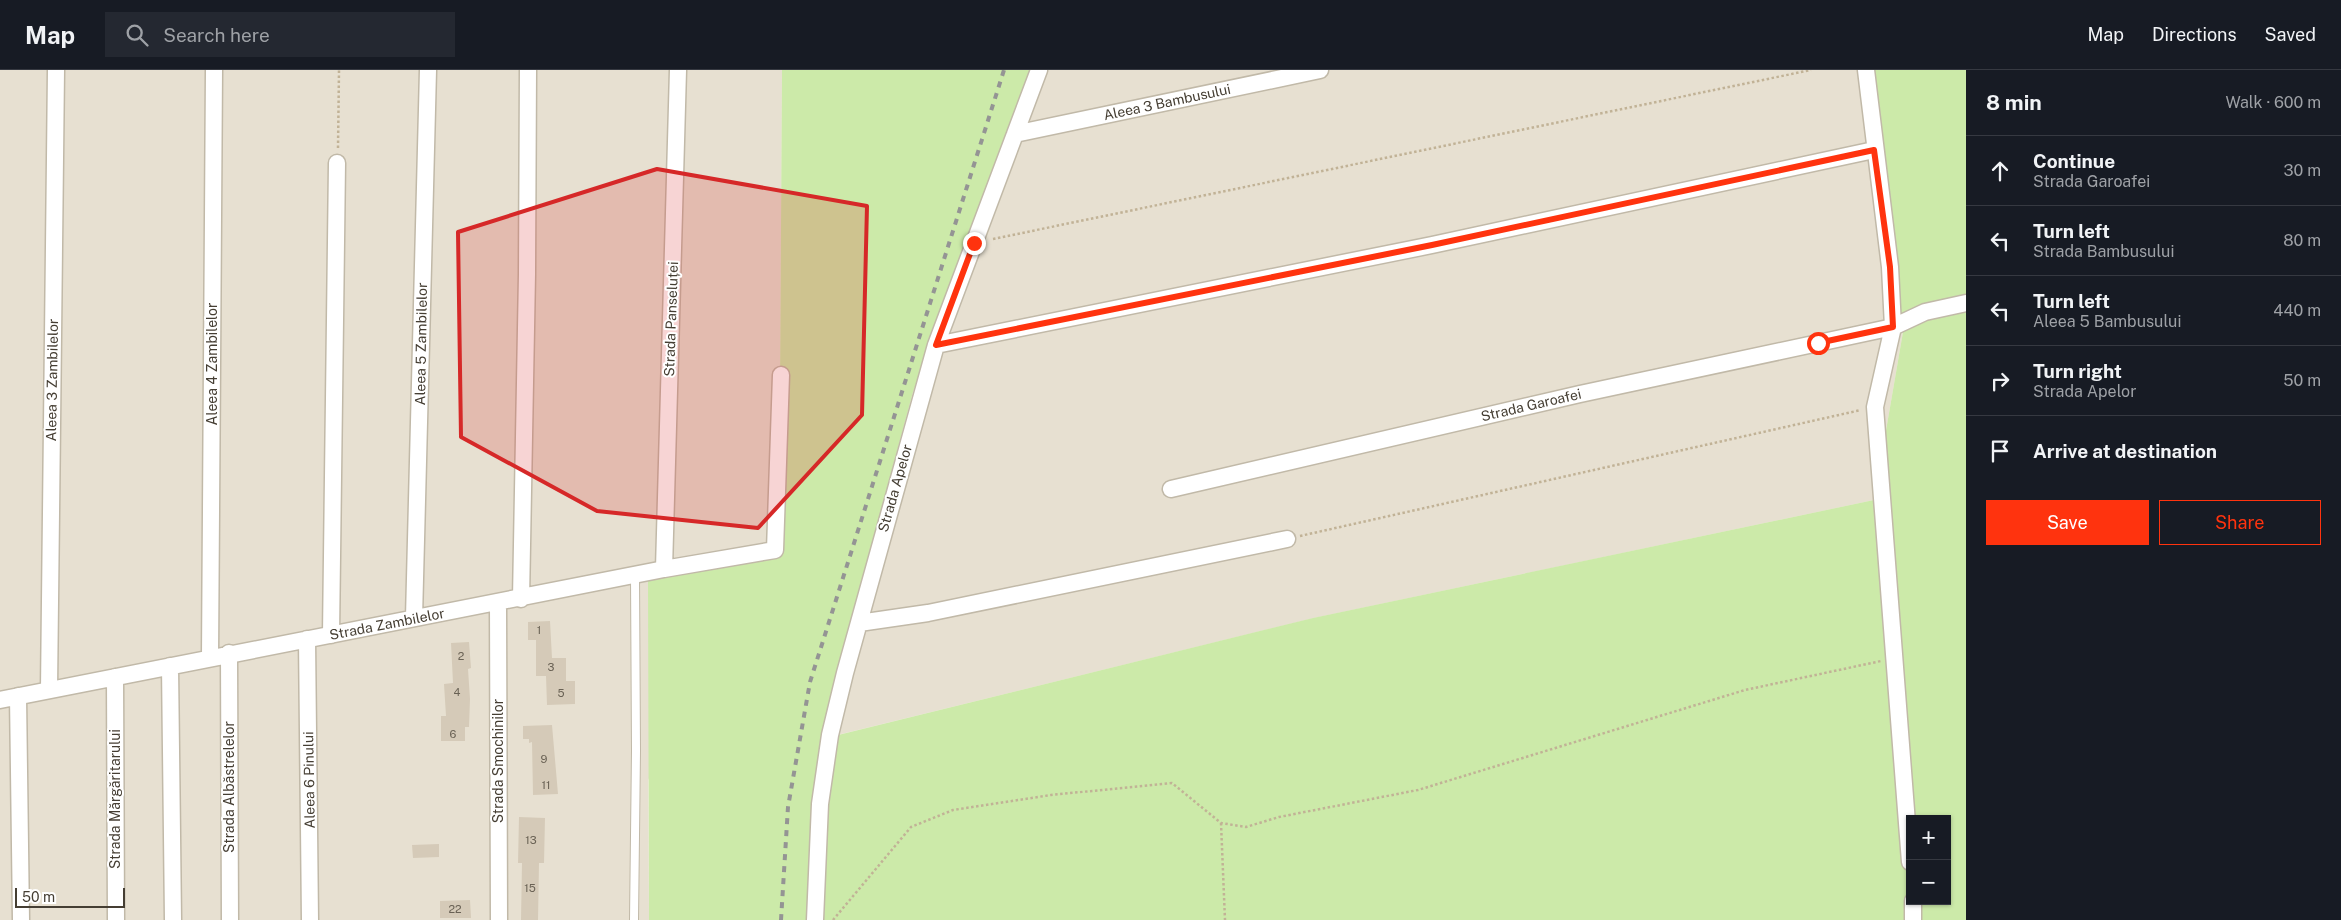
<!DOCTYPE html>
<html lang="en">
<head>
<meta charset="utf-8">
<style>
  body { margin:0; font-family:"Public Sans",sans-serif; background:#242831; color:#f1f3f6 }
  .controls { position:absolute; right:15px; bottom:15px; display:grid; overflow:hidden; border-radius:0px; box-shadow:0 1px 4px #0004 }
  .controls button { width:45px; height:45px; display:grid; place-items:center; padding:0; border:0; border-bottom:1px solid #363941; background:#171b24; color:#f1f3f6; font:25px sans-serif }
  .scale { position:absolute; left:15px; bottom:12px; width:110px; box-sizing:border-box; padding-left:5px; border:2px solid #453e33; border-top:0; font-size:14px; line-height:18px; white-space:nowrap; color:#453e33; -webkit-text-stroke:4px #fff; paint-order:stroke }
  .stop { position:absolute; width:15px; height:15px; margin:-11px; border:4px solid #ff330e; border-radius:50%; background:#fff }
  .stop.end { background:#ff330e; border-color:#fff; box-shadow:0 1px 5px #0008 }
  .list { margin:0; padding:0; list-style:none }
  h2 { display:flex; justify-content:space-between; align-items:center; height:65px; margin:0; padding:0 20px; font-size:21px }
  h2 small { font-size:16px; font-weight:400; color:#9ea1a6 }
  .list li { display:grid; grid-template-columns:32px 1fr auto; gap:15px; align-items:center; box-sizing:border-box; height:70px; padding:0 20px; border-top:1px solid #363941 }
  .list b { display:block; font-size:19px; white-space:nowrap }
  .list p { margin:0; font-size:16px; white-space:nowrap; color:#9ea1a6 }
  .list em { font-size:16px; font-style:normal; color:#9ea1a6 }
  .actions { display:flex; gap:10px; padding:15px 20px }
  .actions a { flex:1; padding:11px 0; border:1px solid #ff330e; border-radius:0px; text-align:center; font-size:18px; color:#ff330e }
  .actions .main { background:#ff330e; color:#fff }
  .icon { flex:none; width:28px; height:28px; fill:none; stroke:currentColor; stroke-width:2; stroke-linecap:round; stroke-linejoin:round }
  .map { position:relative; flex:none; width:1966px; height:850px; overflow:hidden }
  header { display:flex; align-items:center; gap:30px; box-sizing:border-box; height:70px; padding:0 25px; background:#171b24; border-bottom:1px solid #363941 }
  header strong { font-size:24px }
  nav { display:flex; gap:28px; margin-inline-start:auto; font-size:18px }
  .search { width:350px; height:45px; background:#242831; display:flex; align-items:center; gap:12px; box-sizing:border-box; padding:0 18px; border-radius:0px; color:#9ea1a6; font-size:19px }
  main { display:flex }
  aside { flex:1; background:#171b24 }
  .map>svg:first-child { display:block }
</style>
</head>
<body>
<header>
<strong>Map</strong>
<div class="search"><svg class="icon" aria-label="search" viewBox="0 0 24 24"><circle cx="10" cy="10" r="6"/><path d="M15 15l6 6"/></svg>Search here</div>
<nav><a>Map</a><a>Directions</a><a>Saved</a></nav>
</header>
<main>
<div class="map">
<svg width="1966" height="850" viewBox="0 0 1966 850">
  <rect width="100%" height="100%" fill="#f3eee3"/>
  <path fill="#e7e0d1" d="M 0,0 L 782,0 L 779,472 L 648,710 L 649,850 L 0,850 Z
    M 1031,0 L 1872,0 L 1903,262 L 1874,430 L 1314,548 L 825,668 L 847,566 L 913,322 Z"/>
  <path fill="#cceaa9" fill-rule="evenodd" d="M 782,0 L 1031,0 L 913,322 L 847,566 L 826,668 L 1313,548 L 1874,430 L 1903,262 L 1872,0 L 1966,0 L 1966,850 L 649,850 L 648,511 L 779,472 ZM 1910,749 L 1947,749 L 1947,831 L 1910,831 Z"/>
  <path fill="#d5cab8" d="M 550,551 L 552,588 L 566,588 L 566,611 L 575,611 L 575,634 L 547,635 L 546,606 L 536,606 L 536,570 L 528,570 L 528,552 Z
    M 469,572 L 471,598 L 468,599 L 470,629 L 469,657 L 465,657 L 465,671 L 441,671 L 441,646 L 446,646 L 444,614 L 453,613 L 451,573 Z
    M 552,655 L 558,724 L 533,725 L 532,672 L 529,673 L 529,669 L 523,669 L 523,656 Z
    M 519,747 L 545,748 L 544,793 L 539,793 L 538,850 L 521,850 L 522,793 L 518,793 Z
    M 439,774 L 439,787 L 413,788 L 412,775 Z
    M 470,830 L 471,848 L 440,848 L 440,831 Z"/>
  <g fill="none" stroke-linecap="round" stroke-linejoin="round">
    <g stroke="#c1b9a8" stroke-width="10">
      <path id="lane" d="M 634,850 L 636,681 L 635,506"/>
    </g>
    <g stroke="#c1b9a8" stroke-width="19">
      <path id="street" d="M 1866,0 L 1890,197 L 1893,257 L 1875,337 L 1910,792
        M 1015,64 L 1320,0
        M 936,275 L 1432,175 L 1874,80
        M 1171,419 L 1580,324 L 1893,257 L 1925,242 L 1966,233
        M 664,499 L 678,0
        M 521,529 L 527,204 L 528,0
        M 498,532 L 499,850
        M 414,548 L 428,0
        M 859,553 L 928,543 L 1287,469
        M 331,565 L 337,93
        M 307,569 L 310,850
        M 229,583 L 230,850
        M 210,588 L 214,0
        M 170,596 L 173,850
        M 115,607 L 116,850
        M 49,620 L 56,0
        M 18,626 L 21,850
        M 0,630 L 664,499 L 775,480 L 781,305
        M 1913,831 L 1913,850
        M 815,850 L 820,734 L 830,665 L 845,603 L 936,275 L 1039,0"/>
    </g>
    <path stroke="#c1b296" stroke-width="2.5" stroke-dasharray="2.5 2.5" stroke-linecap="butt" d="M 338,78 L 339,0
      M 993,169 L 1811,0
      M 1300,466 L 1861,340
      M 1221,753 L 1225,850
      M 833,850 L 911,757 L 953,740 L 1051,725 L 1172,713 L 1221,753 L 1246,757 L 1279,747 L 1418,720 L 1745,620 L 1881,591"/>
    <use href="#lane" stroke="#fff" stroke-width="8"/>
    <use href="#street" stroke="#fff" stroke-width="16"/>
    <path stroke="#949494" stroke-width="4" stroke-dasharray="6 6" stroke-linecap="butt" d="M 781,850 L 788,737 L 810,612 L 1004,0"/>
  </g>
  <g fill="none" stroke-linecap="round" stroke-linejoin="round">
    <path stroke="#ff330e" stroke-width="6" d="M 974,173 L 936,275 L 1432,175 L 1874,80 L 1890,197 L 1893,257 L 1818,273"/>
  </g>
  <path fill="#d62828" fill-opacity="0.2" stroke="#d62828" stroke-width="4" stroke-linejoin="round" d="M 657,99 L 867,136 L 862,345 L 758,458 L 597,441 L 461,367 L 458,162 Z"/>
  <g text-anchor="middle" dominant-baseline="central" stroke-width="4" stroke-linejoin="round" paint-order="stroke">
    <g font-size="11" fill="#696154">
      <text x="539" y="560">1</text>
      <text x="461" y="586">2</text>
      <text x="551" y="597">3</text>
      <text x="457" y="622">4</text>
      <text x="561" y="623">5</text>
      <text x="453" y="664">6</text>
      <text x="544" y="689">9</text>
      <text x="546" y="715">11</text>
      <text x="531" y="770">13</text>
      <text x="530" y="818">15</text>
      <text x="455" y="839">22</text>
    </g>
    <g font-size="14" fill="#453e33" stroke="#fff">
      <text transform="translate(1167 32) rotate(-12)">Aleea 3 Bambusului</text>
      <text transform="translate(671 249) rotate(-88)">Strada Panseluței</text>
      <text transform="translate(421 274) rotate(-89)">Aleea 5 Zambilelor</text>
      <text transform="translate(212 294) rotate(-90)">Aleea 4 Zambilelor</text>
      <text transform="translate(52 310) rotate(-89)">Aleea 3 Zambilelor</text>
      <text transform="translate(1531 335) rotate(-13)">Strada Garoafei</text>
      <text transform="translate(895 418) rotate(-74)">Strada Apelor</text>
      <text transform="translate(387 554) rotate(-11)">Strada Zambilelor</text>
      <text transform="translate(498 691) rotate(-90)">Strada Smochinilor</text>
      <text transform="translate(309 710) rotate(-91)">Aleea 6 Pinului</text>
      <text transform="translate(229 717) rotate(-90)">Strada Albăstrelelor</text>
      <text transform="translate(115 729) rotate(-90)">Strada Mărgăritarului</text>
    </g>
  </g>
</svg>
<div class="controls">
<button>+</button>
<button>−</button>
</div>
<div class="scale">50 m</div>
<div class="stop" style="left:1818px;top:273px"></div>
<div class="stop end" style="left:974px;top:173px"></div>
</div>
<aside>
<h2>8 min<small>Walk · 600 m</small></h2>
<ul class="list">
<li><svg class="icon" aria-label="ahead" viewBox="0 0 24 24"><path d="M12 20V5M6 11l6-6 6 6"/></svg><div><b>Continue</b><p>Strada Garoafei</p></div><em>30 m</em></li>
<li><svg class="icon" aria-label="left" viewBox="0 0 24 24"><path d="M17 20v-9H6M10 6l-5 5 5 5"/></svg><div><b>Turn left</b><p>Strada Bambusului</p></div><em>80 m</em></li>
<li><svg class="icon" aria-label="left" viewBox="0 0 24 24"><path d="M17 20v-9H6M10 6l-5 5 5 5"/></svg><div><b>Turn left</b><p>Aleea 5 Bambusului</p></div><em>440 m</em></li>
<li><svg class="icon" aria-label="right" viewBox="0 0 24 24"><path d="M7 20v-9h11M14 6l5 5-5 5"/></svg><div><b>Turn right</b><p>Strada Apelor</p></div><em>50 m</em></li>
<li><svg class="icon" aria-label="arrive" viewBox="0 0 24 24"><path d="M6 21V4h12l-3 4 3 4H6"/></svg><div><b>Arrive at destination</b></div></li>
</ul>
<div class="actions"><a class="main">Save</a><a>Share</a></div>
</aside>
</main>
</body>
</html>
